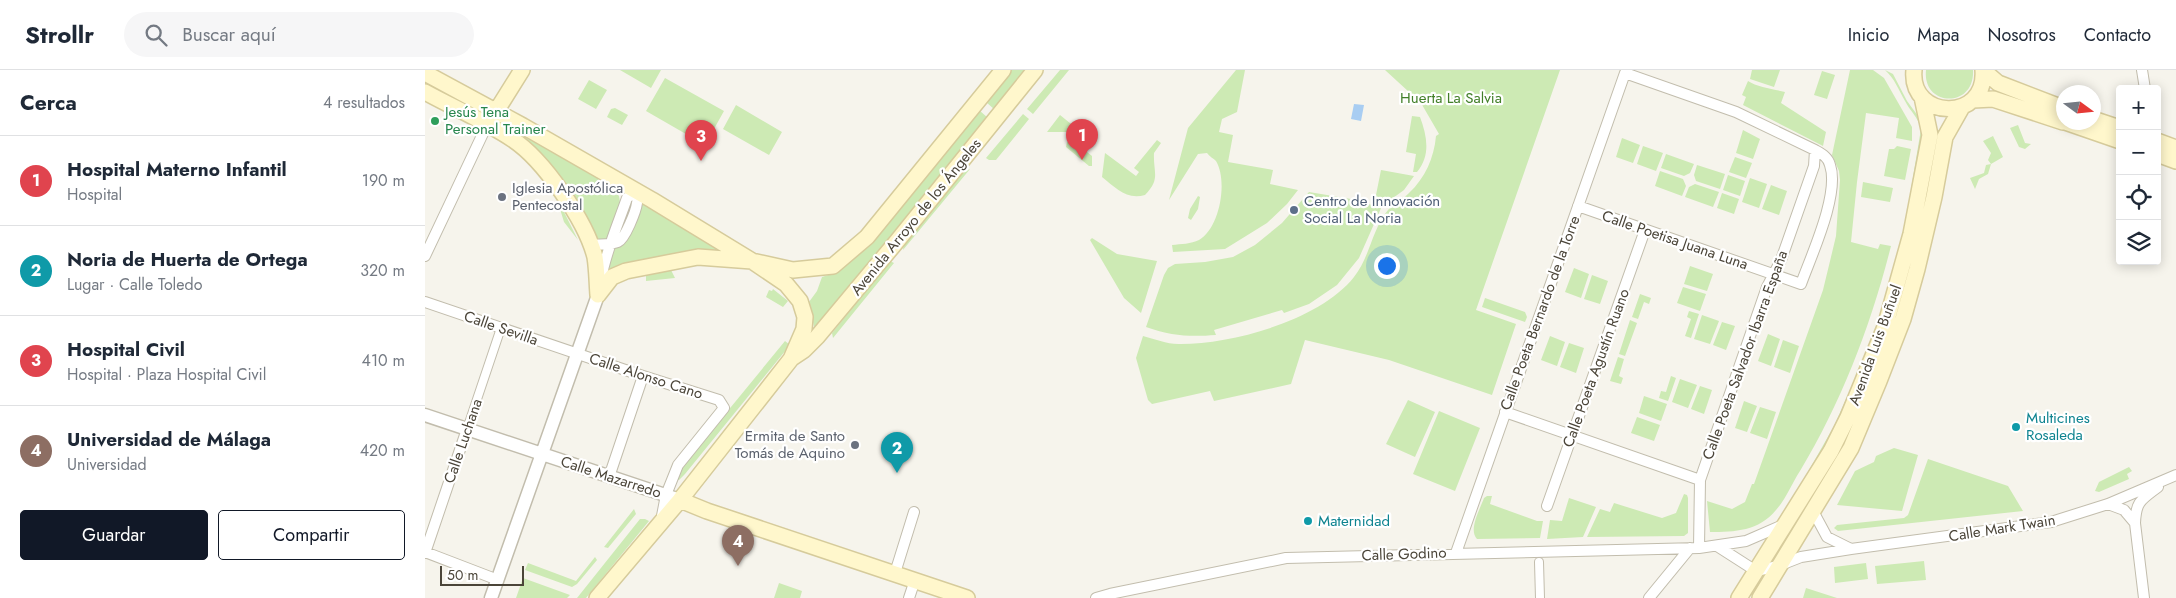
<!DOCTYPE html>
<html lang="es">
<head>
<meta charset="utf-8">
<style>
  body { margin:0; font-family:Jost,sans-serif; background:#f6f6f7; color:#1f2937 }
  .controls { position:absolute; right:15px; top:15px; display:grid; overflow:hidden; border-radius:5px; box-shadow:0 2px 12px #0003 }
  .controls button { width:45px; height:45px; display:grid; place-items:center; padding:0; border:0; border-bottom:1px solid #e0e1e3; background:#fff; color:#1f2937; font:25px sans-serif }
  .compass { position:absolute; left:1631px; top:15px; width:45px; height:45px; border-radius:50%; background:#fff; box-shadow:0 2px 12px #0003; rotate:105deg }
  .scale { position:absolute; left:15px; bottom:12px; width:84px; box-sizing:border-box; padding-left:5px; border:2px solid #4b4539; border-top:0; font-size:14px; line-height:18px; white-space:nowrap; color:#4b4539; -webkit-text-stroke:4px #fff; paint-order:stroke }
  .you { position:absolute; left:961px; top:195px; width:18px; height:18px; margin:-12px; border:4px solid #fff; border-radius:50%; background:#1a73e8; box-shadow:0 0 0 8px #1a73e833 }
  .badge { display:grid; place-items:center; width:32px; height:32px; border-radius:50%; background:#111827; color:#fff; font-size:16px; font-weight:700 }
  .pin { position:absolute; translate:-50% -41px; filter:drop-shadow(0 1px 2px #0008) }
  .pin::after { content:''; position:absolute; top:26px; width:18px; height:15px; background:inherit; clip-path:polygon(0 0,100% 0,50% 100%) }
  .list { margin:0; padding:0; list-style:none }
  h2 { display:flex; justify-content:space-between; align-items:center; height:65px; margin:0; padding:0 20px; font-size:21px }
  h2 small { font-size:16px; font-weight:400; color:#747a83 }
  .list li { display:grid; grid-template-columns:32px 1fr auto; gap:15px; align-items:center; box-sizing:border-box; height:90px; padding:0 20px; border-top:1px solid #e0e1e3 }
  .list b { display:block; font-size:19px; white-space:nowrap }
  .list p { margin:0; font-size:16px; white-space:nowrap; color:#747a83 }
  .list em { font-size:16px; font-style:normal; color:#747a83 }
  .actions { display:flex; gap:10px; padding:15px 20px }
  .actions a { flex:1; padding:11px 0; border:1px solid #111827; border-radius:5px; text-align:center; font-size:18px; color:#111827 }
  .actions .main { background:#111827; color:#fff }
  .icon { flex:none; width:28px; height:28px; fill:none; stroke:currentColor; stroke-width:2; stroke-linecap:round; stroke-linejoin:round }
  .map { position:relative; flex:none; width:1751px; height:528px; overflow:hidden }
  header { display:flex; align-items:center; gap:30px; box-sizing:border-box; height:70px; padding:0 25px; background:#fff; border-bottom:1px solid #e0e1e3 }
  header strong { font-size:24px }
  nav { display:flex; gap:28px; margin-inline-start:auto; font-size:18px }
  .search { width:350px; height:45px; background:#f6f6f7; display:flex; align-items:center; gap:12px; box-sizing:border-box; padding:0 18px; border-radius:28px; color:#747a83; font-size:19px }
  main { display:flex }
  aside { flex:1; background:#fff }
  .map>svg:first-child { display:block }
</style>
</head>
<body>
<header>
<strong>Strollr</strong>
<div class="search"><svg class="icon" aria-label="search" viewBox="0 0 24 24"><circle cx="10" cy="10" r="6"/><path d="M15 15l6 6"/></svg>Buscar aquí</div>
<nav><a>Inicio</a><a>Mapa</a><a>Nosotros</a><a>Contacto</a></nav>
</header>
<main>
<aside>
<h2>Cerca<small>4 resultados</small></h2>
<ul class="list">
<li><span class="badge" style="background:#e0444e">1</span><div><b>Hospital Materno Infantil</b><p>Hospital</p></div><em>190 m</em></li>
<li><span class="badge" style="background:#0f9aa8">2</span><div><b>Noria de Huerta de Ortega</b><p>Lugar · Calle Toledo</p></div><em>320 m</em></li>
<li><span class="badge" style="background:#e0444e">3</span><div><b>Hospital Civil</b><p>Hospital · Plaza Hospital Civil</p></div><em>410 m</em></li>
<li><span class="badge" style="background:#8d6e63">4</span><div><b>Universidad de Málaga</b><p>Universidad</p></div><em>420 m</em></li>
</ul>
<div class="actions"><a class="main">Guardar</a><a>Compartir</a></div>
</aside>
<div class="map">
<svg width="1751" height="528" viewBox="0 0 1751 528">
  <rect width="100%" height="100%" fill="#f6f4ec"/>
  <path fill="#cdeab4" d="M 195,0 L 236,0 L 226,18 Z
    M 587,0 L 603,0 L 570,40 L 561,32 Z
    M 635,0 L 644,0 L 608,44 L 602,39 Z
    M 811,0 L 820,0 L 812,42 L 797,49 L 794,62 L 808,65 L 803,92 L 848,100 L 845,114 L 873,120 L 862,134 L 842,153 L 800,179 L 748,182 L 747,175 C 756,174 766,174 774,170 C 795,158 803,111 791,91 C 789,89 784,86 782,83 L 773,84 L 744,130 L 763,58 Z
    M 960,0 L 1135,0 L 1051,240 L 1091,254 L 1067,325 L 964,290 L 880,270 L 866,314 L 789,331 L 785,321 L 727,334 L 723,330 L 711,288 L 718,266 C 730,269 744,275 756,274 C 808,274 895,250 929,207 C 945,187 947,159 963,140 C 969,133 978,129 984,123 C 1000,108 1009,88 1011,66 L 1014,64 L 996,33 Z
    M 1327,0 L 1355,0 L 1349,17 L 1325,9 Z
    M 1425,0 L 1448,0 L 1459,8 L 1487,57 L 1487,71 L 1471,68 L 1474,48 L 1441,43 L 1432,112 L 1426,172 L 1453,179 L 1455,174 L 1466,176 C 1446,255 1417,331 1375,401 C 1367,413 1361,429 1351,440 C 1334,461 1310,462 1285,462 L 1282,431 L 1307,439 L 1320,432 L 1327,414 L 1329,414 L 1398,220 L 1406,187 L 1411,166 L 1415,110 L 1414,101 L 1407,85 Z
    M 1460,0 L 1468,4 L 1482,31 L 1496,50 L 1499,65 L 1488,120 L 1486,119 L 1496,59 C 1493,47 1485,41 1480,31 C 1473,19 1470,9 1460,0 Z
    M 1501,0 L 1548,0 C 1550,39 1497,37 1501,0 Z
    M 1397,1 L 1410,5 L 1402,29 L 1389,25 Z
    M 240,8 L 299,41 L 280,75 L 221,41 Z
    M 164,10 L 182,20 L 171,39 L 153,29 Z
    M 1323,11 C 1332,17 1348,19 1360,22 L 1356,33 L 1401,62 L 1398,76 L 1318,35 L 1321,27 L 1317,25 Z
    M 311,35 L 357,62 L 344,85 L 298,59 Z
    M 190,38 L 203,45 L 197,55 L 182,47 L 186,39 Z
    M 554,40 L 563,48 L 392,256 L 389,257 L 384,232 L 392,221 L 397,207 L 409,203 Z
    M 598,44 L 604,49 L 571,90 L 564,90 L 561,88 Z
    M 635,45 L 656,62 L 622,62 Z
    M 987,46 L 995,47 C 1002,66 1006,85 992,102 L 988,102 L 991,84 L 981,82 Z
    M 1593,55 L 1600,73 L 1606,74 L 1600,79 L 1594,77 L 1585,58 Z
    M 1318,60 L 1335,69 L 1328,89 L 1311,83 Z
    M 100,65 L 188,116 C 203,132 190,152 183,170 L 175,170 L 168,165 L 138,109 L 115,82 L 97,68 Z
    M 1568,66 L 1578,87 L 1566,94 L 1563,104 L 1554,109 L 1550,119 L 1545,108 L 1559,103 L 1561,95 L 1566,94 L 1563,90 L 1566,83 L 1558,71 Z
    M 1197,68 L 1215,75 L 1208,93 L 1191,87 Z
    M 732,70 L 736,73 L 729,83 C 728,103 736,109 720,125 C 701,130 691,118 677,107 L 680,83 L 711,106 L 714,102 L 709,98 Z
    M 642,72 L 652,74 L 667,86 L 667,96 L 664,96 L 641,77 Z
    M 1218,76 L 1238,83 L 1231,101 L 1212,94 Z
    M 1472,76 L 1486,79 L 1480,110 L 1459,106 L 1464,79 L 1469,79 Z
    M 1241,84 L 1269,94 L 1265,103 L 1259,106 L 1236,98 Z
    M 1310,87 L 1327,93 L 1321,108 L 1304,102 Z
    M 1272,95 L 1300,104 L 1295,119 L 1271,111 L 1269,105 Z
    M 545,99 L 478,180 L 479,172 L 536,102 Z
    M 956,100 L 989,106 L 979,120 L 957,136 L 934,188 L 912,215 L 884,234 L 859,243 L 857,240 L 789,260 L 791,265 C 764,267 747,266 721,257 L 739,205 L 743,198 L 750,194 L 780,192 L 808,187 L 830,175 L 857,153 L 884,122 L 926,129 L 926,132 L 949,135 Z
    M 1235,101 L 1258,109 L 1261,116 L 1257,126 L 1230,116 Z
    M 1303,105 L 1320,111 L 1315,126 L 1298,120 Z
    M 1325,108 L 1342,114 L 1334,138 L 1317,132 Z
    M 1438,112 L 1468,118 L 1465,132 L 1436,127 Z
    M 1270,114 L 1294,122 L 1288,137 L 1260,127 L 1264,117 Z
    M 1346,115 L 1362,121 L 1354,145 L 1337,139 Z
    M 1297,123 L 1314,129 L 1309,144 L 1292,138 Z
    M 131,126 L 153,170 L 139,152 Z
    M 773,126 L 775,127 L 773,139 L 766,150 L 763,148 L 765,139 Z
    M 217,133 L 221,133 L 303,182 L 205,193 L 190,197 L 181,205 L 189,178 Z
    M 667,168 L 692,184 L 732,191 L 716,243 L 699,228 L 665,170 Z
    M 465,191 L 469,193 L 408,268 L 407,263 Z
    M 1265,196 L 1288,204 L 1282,221 L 1259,214 Z
    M 1149,198 L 1164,204 L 1156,228 L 1140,222 Z
    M 246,200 L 250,208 L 221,211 L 221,204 Z
    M 1167,205 L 1183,211 L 1175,234 L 1159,229 Z
    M 1258,217 L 1281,224 L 1275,241 L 1252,233 Z
    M 348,219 L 363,231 L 358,237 L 341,227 L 344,220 L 347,221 Z
    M 1215,224 L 1226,228 L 1224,234 L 1219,232 L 1213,249 L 1207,247 Z
    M 1060,228 L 1100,242 L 1102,247 L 1100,252 L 1057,237 Z
    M 1264,241 L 1274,244 L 1266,268 L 1260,266 L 1266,249 L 1262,247 Z
    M 1277,245 L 1294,251 L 1285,274 L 1269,269 Z
    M 1205,250 L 1212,253 L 1200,286 L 1194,284 Z
    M 1297,252 L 1310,256 L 1301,280 L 1288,275 Z
    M 1343,264 L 1355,269 L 1346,296 L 1333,291 Z
    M 1125,266 L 1140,272 L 1132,296 L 1116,290 Z
    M 1358,270 L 1374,276 L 1365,303 L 1349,297 Z
    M 360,271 L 365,275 L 260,404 L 254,410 L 251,410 L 258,397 L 283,365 Z
    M 1144,273 L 1159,278 L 1151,303 L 1135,297 Z
    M 1193,287 L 1199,289 L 1194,306 L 1198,308 L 1196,314 L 1185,311 Z
    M 1246,306 L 1251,308 L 1243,331 L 1234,328 L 1236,321 L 1241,322 Z
    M 1431,307 C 1419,346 1398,382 1375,416 L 1409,356 Z
    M 1255,309 L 1272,315 L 1263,338 L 1247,332 Z
    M 1445,311 L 1423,366 L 1413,386 L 1347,495 L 1344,493 Z
    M 1275,316 L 1287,320 L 1279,344 L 1266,339 Z
    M 1219,326 L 1242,334 L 1236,351 L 1214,343 Z
    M 983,330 L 1010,342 L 990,387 L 961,374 Z
    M 1319,331 L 1332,336 L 1322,362 L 1310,358 Z
    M 1335,337 L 1351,342 L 1342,369 L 1325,363 Z
    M 1014,341 L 1055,358 L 1030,421 L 988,404 Z
    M 1212,347 L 1235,355 L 1229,371 L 1206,363 Z
    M 1469,378 L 1493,385 L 1477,441 L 1412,435 L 1430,401 L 1449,392 L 1451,386 Z
    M 1503,389 L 1583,416 L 1598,441 L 1413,461 L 1409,458 L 1412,455 L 1479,448 L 1483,445 Z
    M 1704,397 L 1707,401 L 1702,404 L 1704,409 L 1674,422 L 1670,421 L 1674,412 Z
    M 1259,424 L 1262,425 L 1263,428 L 1263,463 L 1259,466 L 1162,467 L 1175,439 L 1185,442 L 1189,433 L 1237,448 L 1251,443 Z
    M 1062,426 L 1067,426 L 1065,434 L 1112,451 L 1118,451 L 1115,468 L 1052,469 C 1043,460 1055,439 1059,428 Z
    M 1144,428 L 1171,437 L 1158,467 L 1122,469 L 1125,450 L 1137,451 Z
    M 209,439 L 211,444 L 183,478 L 179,477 Z
    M 215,449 L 220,449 L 224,451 L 161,528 L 152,528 Z
    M 170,487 L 172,490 L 152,514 L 147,517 L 100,500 L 103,493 L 151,511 Z
    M 1499,491 L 1501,510 L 1452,514 L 1450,496 Z
    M 1441,493 L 1443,509 L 1410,513 L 1409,497 Z
    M 98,508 L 145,525 L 142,528 L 91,528 Z
    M 354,513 L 377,521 L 375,528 L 349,528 Z
    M 1381,518 L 1412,528 L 1378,528 Z"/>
  <path fill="#a8cdf2" d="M 929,34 L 939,35 L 936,51 L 926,49 Z"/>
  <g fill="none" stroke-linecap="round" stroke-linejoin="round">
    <g stroke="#c2bdad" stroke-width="10">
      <path id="pedestrian" d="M 42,359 L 76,258
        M 1114,492 L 1115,528"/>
    </g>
    <g stroke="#c2bdad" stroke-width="12">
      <path id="minor" d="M 1717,0 L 1720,19
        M 166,175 C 174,174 186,175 193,172 C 200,169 211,141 212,133 C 213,130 212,125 212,121 L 202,128 C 193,154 181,181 176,209
        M 0,186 L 62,55
        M 0,232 L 218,306 L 294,330 L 299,338 L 253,395 L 241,425 L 236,451
        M 1080,342 L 1275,410
        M 184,407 L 218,306
        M 1683,434 L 1699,440 L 1710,453 L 1719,528
        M 1122,436 L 1220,160
        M 1388,441 L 1402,467 L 1426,479
        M 1710,453 C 1711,431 1716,430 1733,417
        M 1292,476 L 1331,501 L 1353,496 L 1376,487 L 1426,479 L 1626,452 L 1683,434 L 1751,405
        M 1274,478 L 1275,410 L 1342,217 L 1356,190 L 1389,96 L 1390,80
        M 0,482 L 73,510
        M 0,483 L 42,359
        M 1031,483 L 1200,3 L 1311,42 L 1390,80 C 1397,84 1403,87 1405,95 C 1415,124 1386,186 1376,214 L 1153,136
        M 470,503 L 489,442
        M 484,528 L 490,510
        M 671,528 L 685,524 L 861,488 L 1274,478 L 1321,471 L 1360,454
        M 1224,528 L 1265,478"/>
    </g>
    <g stroke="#c2bdad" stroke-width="15">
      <path id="tertiary" d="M 0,345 L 255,430
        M 66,528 L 173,225"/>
    </g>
    <g stroke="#d6cb9b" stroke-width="18">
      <path id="secondary" d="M 1489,0 C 1484,50 1562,53 1558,0
        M 1559,1 L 1573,13 L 1638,38
        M 0,3 L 98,56 L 227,130 L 327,191 L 361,214 L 375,231 L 380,247 L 379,259 L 366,289 L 255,430 L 172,528
        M 0,22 C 29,38 60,51 87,69 C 118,89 161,151 170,187 C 172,199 172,212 173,225
        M 1548,30 L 1568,29 L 1638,52
        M 67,48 L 97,0
        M 1668,49 L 1695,58
        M 1640,52 L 1695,71
        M 1732,71 L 1751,78
        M 1732,84 L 1751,91
        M 173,225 L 187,207 L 201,201 L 273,187 L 327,191 L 368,200 L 408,196 L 442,167 L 578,0
        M 367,288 L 379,280 L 392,267 L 473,170 L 610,0
        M 255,430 L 282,441 L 542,528
        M 1314,528 L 1406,381 L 1423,347 L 1460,257 L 1486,164 L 1505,65 L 1497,27
        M 1335,528 L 1426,378 L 1454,311 L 1478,249 L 1492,199 L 1509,127 L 1520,67 L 1537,37"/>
    </g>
    <use href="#pedestrian" stroke="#fff" stroke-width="8"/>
    <use href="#minor" stroke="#fff" stroke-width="10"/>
    <use href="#tertiary" stroke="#fff" stroke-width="12"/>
    <use href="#secondary" stroke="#fff7cc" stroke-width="15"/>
  </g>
  <circle fill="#2e9e5b" stroke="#fff" stroke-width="2" cx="10" cy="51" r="5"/>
  <g fill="#6b7280" stroke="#fff" stroke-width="2">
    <circle cx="77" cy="127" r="5"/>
    <circle cx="430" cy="375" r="5"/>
  </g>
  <circle fill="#5c6f8a" stroke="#fff" stroke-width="2" cx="869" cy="140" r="5"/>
  <g fill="#0f9aa8" stroke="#fff" stroke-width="2">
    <circle cx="1591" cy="357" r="5"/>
    <circle cx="883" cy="451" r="5"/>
  </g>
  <g text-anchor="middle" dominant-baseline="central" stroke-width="4.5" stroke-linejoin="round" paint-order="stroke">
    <g font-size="15" fill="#427f29" stroke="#fff">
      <text x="1026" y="28">Huerta La Salvia</text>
    </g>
    <g font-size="15" fill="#27864d" stroke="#fff" text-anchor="start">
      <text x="20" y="42">Jesús Tena<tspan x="20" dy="17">Personal Trainer</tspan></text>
    </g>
    <g font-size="15" fill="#5b616d" stroke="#fff" text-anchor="start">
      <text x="87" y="118">Iglesia Apostólica<tspan x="87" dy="17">Pentecostal</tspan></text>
      <text x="420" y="366" text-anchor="end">Ermita de Santo<tspan x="420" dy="17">Tomás de Aquino</tspan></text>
    </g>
    <g font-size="15" fill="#4e5e75" stroke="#fff" text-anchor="start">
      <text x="879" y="131">Centro de Innovación<tspan x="879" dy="17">Social La Noria</tspan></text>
    </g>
    <g font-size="15" fill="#4b4539" stroke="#fff">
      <text transform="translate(491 147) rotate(-51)">Avenida Arroyo de los Ángeles</text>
      <text transform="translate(1250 170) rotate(19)">Calle Poetisa Juana Luna</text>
      <text transform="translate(1115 243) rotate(-70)">Calle Poeta Bernardo de la Torre</text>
      <text transform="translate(76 258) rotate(19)">Calle Sevilla</text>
      <text transform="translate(1450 275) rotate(-70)">Avenida Luis Buñuel</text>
      <text transform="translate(1320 285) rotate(-70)">Calle Poeta Salvador Ibarra España</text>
      <text transform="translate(1171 298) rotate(-70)">Calle Poeta Agustín Ruano</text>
      <text transform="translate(221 306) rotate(18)">Calle Alonso Cano</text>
      <text transform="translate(38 371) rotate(-71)">Calle Luchana</text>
      <text transform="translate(186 407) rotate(18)">Calle Mazarredo</text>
      <text transform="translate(1577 458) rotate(-9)">Calle Mark Twain</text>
      <text transform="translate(979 484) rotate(-2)">Calle Godino</text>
    </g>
    <g font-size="15" fill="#0d838f" stroke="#fff" text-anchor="start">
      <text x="1601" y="348">Multicines<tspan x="1601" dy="17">Rosaleda</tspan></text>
      <text x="893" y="451">Maternidad</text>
    </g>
  </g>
</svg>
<div class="controls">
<button>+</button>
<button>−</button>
<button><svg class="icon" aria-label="locate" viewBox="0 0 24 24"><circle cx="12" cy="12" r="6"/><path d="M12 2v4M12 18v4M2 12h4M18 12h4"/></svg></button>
<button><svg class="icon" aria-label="layers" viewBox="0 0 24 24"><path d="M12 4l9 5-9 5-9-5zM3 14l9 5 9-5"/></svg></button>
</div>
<svg class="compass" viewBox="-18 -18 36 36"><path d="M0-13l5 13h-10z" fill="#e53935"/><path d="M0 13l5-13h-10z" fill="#747a83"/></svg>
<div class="scale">50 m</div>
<div class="you"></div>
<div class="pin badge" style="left:657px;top:90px;background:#e0444e">1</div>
<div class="pin badge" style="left:472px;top:403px;background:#0f9aa8">2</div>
<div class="pin badge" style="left:276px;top:91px;background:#e0444e">3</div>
<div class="pin badge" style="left:313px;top:496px;background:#8d6e63">4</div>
</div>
</main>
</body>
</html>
